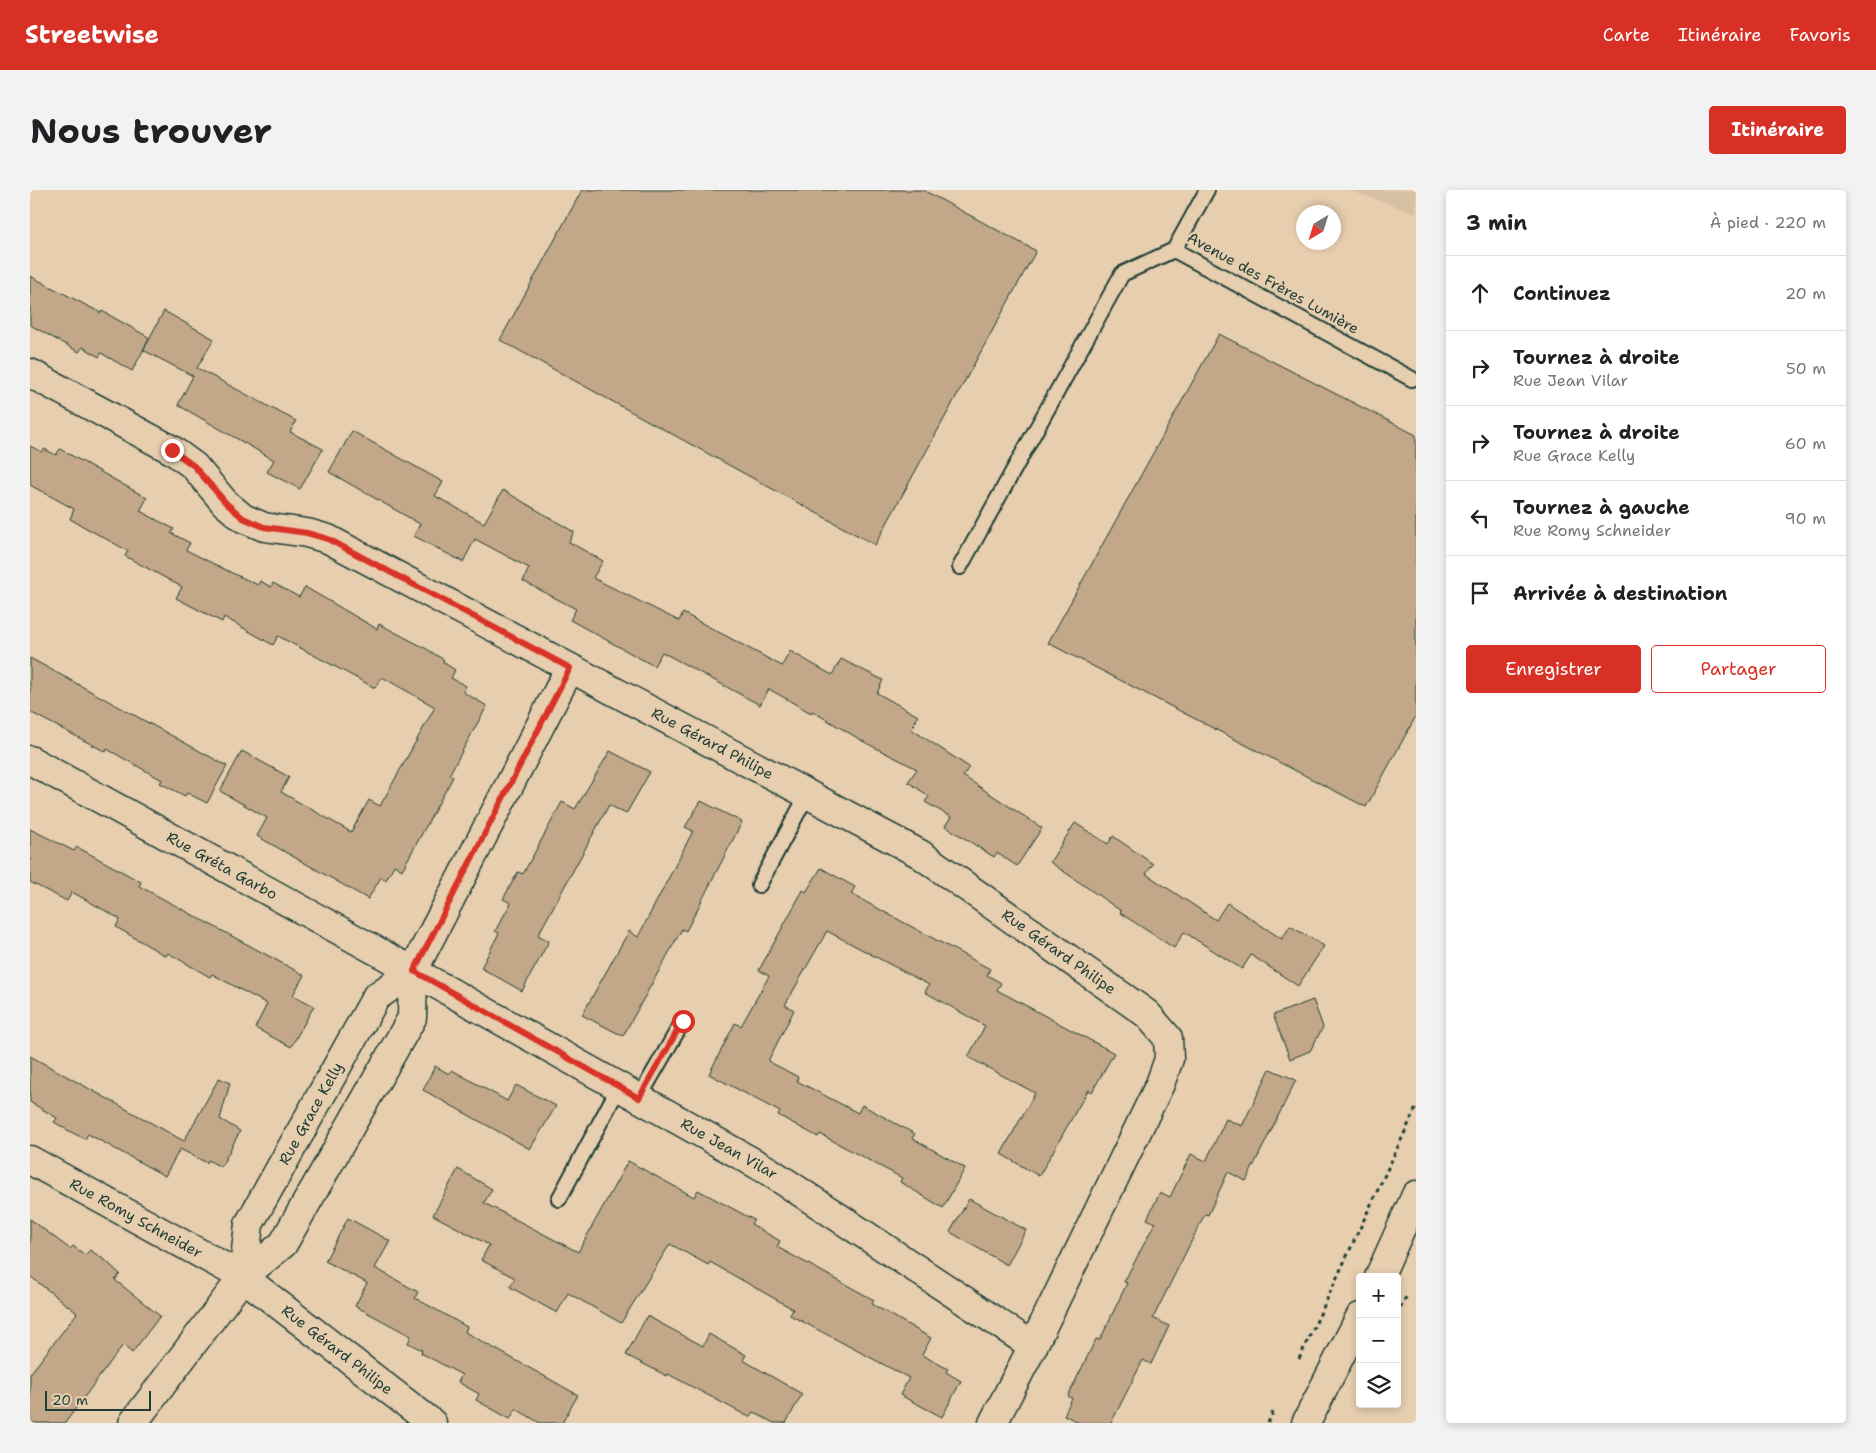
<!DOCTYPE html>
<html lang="fr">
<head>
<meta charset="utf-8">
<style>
  body { margin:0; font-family:"Shantell Sans",sans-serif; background:#f2f2f2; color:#202124 }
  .controls { position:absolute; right:15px; bottom:15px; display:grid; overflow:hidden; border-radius:5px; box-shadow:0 2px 8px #0003 }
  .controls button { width:45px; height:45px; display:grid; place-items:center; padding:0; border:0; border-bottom:1px solid #e0e0e0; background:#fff; color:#202124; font:25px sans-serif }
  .compass { position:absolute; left:1266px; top:15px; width:45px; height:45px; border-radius:50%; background:#fff; box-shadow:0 2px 8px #0003; rotate:218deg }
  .scale { position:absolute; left:15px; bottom:12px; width:106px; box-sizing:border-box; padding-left:5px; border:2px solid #1f3d34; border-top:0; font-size:14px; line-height:18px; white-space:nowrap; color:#1f3d34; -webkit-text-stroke:4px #e6ceaf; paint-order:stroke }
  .stop { position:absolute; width:15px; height:15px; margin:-11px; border:4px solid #d93025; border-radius:50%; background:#fff }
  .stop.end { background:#d93025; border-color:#fff; box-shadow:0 1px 5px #0008 }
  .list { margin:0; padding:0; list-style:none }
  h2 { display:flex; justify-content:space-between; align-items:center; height:65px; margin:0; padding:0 20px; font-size:21px }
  h2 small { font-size:16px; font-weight:400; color:#757577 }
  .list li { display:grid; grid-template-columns:32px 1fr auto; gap:15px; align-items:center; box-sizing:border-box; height:75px; padding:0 20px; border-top:1px solid #e0e0e0 }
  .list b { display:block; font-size:19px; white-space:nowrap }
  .list p { margin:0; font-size:16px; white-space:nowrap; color:#757577 }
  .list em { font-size:16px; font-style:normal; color:#757577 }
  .actions { display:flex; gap:10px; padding:15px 20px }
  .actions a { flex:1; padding:11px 0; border:1px solid #d93025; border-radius:5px; text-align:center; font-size:18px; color:#d93025 }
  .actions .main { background:#d93025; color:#fff }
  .icon { flex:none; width:28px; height:28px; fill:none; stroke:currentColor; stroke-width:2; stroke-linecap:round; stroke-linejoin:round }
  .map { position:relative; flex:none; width:1386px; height:1233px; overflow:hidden; border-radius:5px }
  header { display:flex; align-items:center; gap:30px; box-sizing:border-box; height:70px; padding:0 25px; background:#d93025; color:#fff }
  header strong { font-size:24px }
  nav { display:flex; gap:28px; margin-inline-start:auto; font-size:18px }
  .intro { display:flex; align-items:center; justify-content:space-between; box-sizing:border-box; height:120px; padding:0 30px }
  h1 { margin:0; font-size:35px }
  .button { padding:12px 22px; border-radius:5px; background:#d93025; color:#fff; font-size:18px; font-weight:700 }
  main { display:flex; gap:30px; padding:0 30px }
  aside { flex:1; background:#fff; border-radius:5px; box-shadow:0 2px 8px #0003 }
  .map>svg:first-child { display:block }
</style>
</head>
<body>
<header>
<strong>Streetwise</strong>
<nav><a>Carte</a><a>Itinéraire</a><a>Favoris</a></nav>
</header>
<div class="intro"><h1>Nous trouver</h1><a class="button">Itinéraire</a></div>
<main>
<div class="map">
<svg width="1386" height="1233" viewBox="0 0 1386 1233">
  <rect width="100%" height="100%" fill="#e6ceaf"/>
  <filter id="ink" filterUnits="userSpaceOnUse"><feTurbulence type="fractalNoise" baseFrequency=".02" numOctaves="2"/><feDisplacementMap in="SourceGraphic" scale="10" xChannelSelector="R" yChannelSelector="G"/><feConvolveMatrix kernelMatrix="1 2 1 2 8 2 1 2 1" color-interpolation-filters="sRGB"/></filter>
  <g filter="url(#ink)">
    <path fill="#d7bfa2" d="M 1318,0 L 1386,0 L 1386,23 Z"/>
    <path fill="#c2a789" stroke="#1f3d34" d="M 552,0 L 893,0 L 1006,61 L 845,355 L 470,150 Z
      M 0,86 L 71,123 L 72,121 L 120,148 L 102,181 L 71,163 L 69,167 L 53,157 L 49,162 L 0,135 Z
      M 134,121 L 184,149 L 167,178 L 266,231 L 260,242 L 293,259 L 270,299 L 237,282 L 244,270 L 148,215 L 163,186 L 113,160 Z
      M 1189,144 L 1386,245 L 1386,526 L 1336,617 L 1018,453 Z
      M 322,241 L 413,292 L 405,306 L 454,333 L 473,300 L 544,342 L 539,352 L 573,371 L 563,388 L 649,431 L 653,423 L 752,476 L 760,461 L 802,485 L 811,469 L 853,490 L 847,503 L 888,526 L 881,539 L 939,577 L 933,586 L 1012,638 L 987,676 L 967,663 L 964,667 L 915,636 L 921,627 L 895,612 L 899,606 L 878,592 L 887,579 L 836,553 L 782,521 L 781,523 L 739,499 L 730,515 L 632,462 L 624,476 L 540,430 L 546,419 L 493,391 L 499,378 L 445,349 L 433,372 L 384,346 L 390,334 L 299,282 Z
      M 0,256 L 12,262 L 14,259 L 26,265 L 30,259 L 117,308 L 110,321 L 144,339 L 141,343 L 160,353 L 156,360 L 200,382 L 228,395 L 230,391 L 241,397 L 243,393 L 269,407 L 275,397 L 347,439 L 349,434 L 395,458 L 414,470 L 413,472 L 425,480 L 421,488 L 436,496 L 433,502 L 457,516 L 419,585 L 423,587 L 372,680 L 364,675 L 356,690 L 351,687 L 338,709 L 227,646 L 237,628 L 190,601 L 212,561 L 259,587 L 251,602 L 321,642 L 339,610 L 350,616 L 405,517 L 352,487 L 345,498 L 248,446 L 243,455 L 194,427 L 192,432 L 146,408 L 152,397 L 95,366 L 98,361 L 40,329 L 44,319 L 0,295 Z
      M 0,468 L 197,576 L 177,613 L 157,603 L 155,606 L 130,593 L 132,590 L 77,559 L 76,562 L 0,522 Z
      M 580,561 L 620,582 L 596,624 L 579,615 L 508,745 L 519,751 L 492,801 L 451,778 L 469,743 L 465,741 L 481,713 L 473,709 L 488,682 L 493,684 L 532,612 L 545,619 Z
      M 671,611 L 712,632 L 656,741 L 652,739 L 593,846 L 552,825 L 599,741 L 608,747 L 663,641 L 655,637 Z
      M 1045,633 L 1078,654 L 1083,646 L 1123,674 L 1116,684 L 1186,730 L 1197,713 L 1252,749 L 1260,736 L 1294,756 L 1268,796 L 1221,765 L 1212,779 L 1154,742 L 1144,758 L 1090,723 L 1091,721 L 1020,672 Z
      M 0,639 L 44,661 L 47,657 L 111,692 L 109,696 L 274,785 L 263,805 L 284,816 L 261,857 L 225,838 L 237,814 L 182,784 L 180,787 L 138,763 L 136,766 L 86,737 L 90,729 L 42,702 L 37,711 L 0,692 Z
      M 791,678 L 825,697 L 821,704 L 960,779 L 957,785 L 971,793 L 967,800 L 1084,863 L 1062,902 L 1058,900 L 1009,986 L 971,964 L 1005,903 L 938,867 L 955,836 L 895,802 L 899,795 L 797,741 L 755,815 L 764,820 L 738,871 L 768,887 L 767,891 L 828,923 L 832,915 L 885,944 L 882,948 L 935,978 L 913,1018 L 870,992 L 872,988 L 790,944 L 788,947 L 748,925 L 750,922 L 679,884 L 705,833 L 711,836 L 739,786 L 729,780 L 773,700 L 776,702 Z
      M 1283,810 L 1293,837 L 1280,861 L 1260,869 L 1243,825 Z
      M 0,866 L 154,951 L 189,888 L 200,893 L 190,929 L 210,941 L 191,977 L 178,970 L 177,973 L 150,959 L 135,986 L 58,944 L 55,949 L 39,941 L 24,932 L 27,928 L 0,912 Z
      M 405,876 L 419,884 L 422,880 L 477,911 L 486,895 L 526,916 L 500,959 L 393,900 Z
      M 1240,879 L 1266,890 L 1216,991 L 1198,982 L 1178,1025 L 1175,1024 L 1123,1128 L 1139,1136 L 1121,1174 L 1113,1170 L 1081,1233 L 1050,1233 L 1034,1225 L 1042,1208 L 1038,1206 L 1066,1149 L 1070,1150 L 1097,1093 L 1094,1092 L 1125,1033 L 1117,1029 L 1130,1002 L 1140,1007 L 1161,964 L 1176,971 L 1196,929 L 1212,936 Z
      M 598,971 L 664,1007 L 668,1000 L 724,1030 L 721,1034 L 750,1051 L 747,1057 L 844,1110 L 842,1114 L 901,1148 L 892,1165 L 918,1179 L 916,1182 L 931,1191 L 912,1227 L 870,1205 L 879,1188 L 760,1125 L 763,1119 L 680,1072 L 678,1075 L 640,1054 L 591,1133 L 538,1103 L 527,1123 L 480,1097 L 485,1088 L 451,1070 L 459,1055 L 403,1025 L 428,979 L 462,999 L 454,1013 L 548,1062 Z
      M 939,1009 L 996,1040 L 977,1075 L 920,1042 Z
      M 318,1028 L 360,1051 L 345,1078 L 388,1102 L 385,1108 L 437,1137 L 435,1142 L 548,1205 L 532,1233 L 510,1233 L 486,1219 L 480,1229 L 446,1210 L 449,1204 L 428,1192 L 432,1185 L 391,1163 L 392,1160 L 378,1153 L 381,1146 L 325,1116 L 337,1093 L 295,1071 Z
      M 0,1029 L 40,1059 L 43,1056 L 55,1065 L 60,1060 L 76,1071 L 90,1084 L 85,1090 L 130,1126 L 102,1163 L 93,1155 L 35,1233 L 0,1233 L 0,1184 L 47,1123 L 0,1086 Z
      M 617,1126 L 673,1156 L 679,1144 L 716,1165 L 713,1170 L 772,1204 L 756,1233 L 744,1233 L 723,1222 L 719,1227 L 638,1184 L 637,1186 L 596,1165 Z"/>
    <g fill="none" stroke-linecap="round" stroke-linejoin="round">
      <g stroke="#1f3d34" stroke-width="18">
        <path id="lane" d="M 1177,0 L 1144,60 L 1382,189
          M 930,377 L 1092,84 L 1144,60
          M 729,695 L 777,605
          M 609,908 L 653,831
          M 529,1009 L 589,897"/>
      </g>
      <g stroke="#1f3d34" stroke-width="31">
        <g id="street">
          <path id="s1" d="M 0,183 L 142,260 L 164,276 L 195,313 L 213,328 L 234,337 L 277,343 L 298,349 L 890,664 L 1117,824 L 1138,848 L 1139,869 L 1130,894 L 1003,1156 L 963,1233"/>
          <path id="s2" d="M 0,570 L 383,781 L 737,980 L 1003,1156"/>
          <path id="s3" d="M 0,970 L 213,1087 L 402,1233"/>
          <path id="s4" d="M 213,1087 L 219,1034 L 346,807 L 383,781"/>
          <path d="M 103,1233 L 213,1087 L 253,1054 L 382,828 L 383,781 L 540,478"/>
        </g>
      </g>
      <g stroke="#1f3d34" stroke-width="31">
        <path id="secondary" d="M 1349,1087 L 1386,1005
          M 1276,1233 L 1330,1127"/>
      </g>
      <path stroke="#1f3d34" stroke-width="3" stroke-dasharray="4 4" stroke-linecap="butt" d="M 1367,1125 L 1376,1107
        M 1269,1169 L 1386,918
        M 1238,1233 L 1243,1222"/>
      <use href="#lane" stroke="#e6ceaf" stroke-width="14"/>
      <use href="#street" stroke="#e6ceaf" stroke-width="28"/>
      <use href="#secondary" stroke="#e6ceaf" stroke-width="28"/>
    </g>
  </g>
  <g fill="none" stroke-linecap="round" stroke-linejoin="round" filter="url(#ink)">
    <path stroke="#d93025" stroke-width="6" d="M 142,260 L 164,276 L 196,313 L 213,328 L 234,337 L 277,343 L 298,349 L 540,478 L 384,781 L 609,908 L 653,831"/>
  </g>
  <g text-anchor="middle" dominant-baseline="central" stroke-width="4.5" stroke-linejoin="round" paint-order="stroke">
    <g font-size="15" fill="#1f3d34" stroke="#e6ceaf">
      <text transform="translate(1243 93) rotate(29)">Avenue des Frères Lumière</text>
      <text stroke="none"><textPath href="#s1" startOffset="784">Rue Gérard Philipe</textPath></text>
      <text stroke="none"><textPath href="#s2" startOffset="219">Rue Gréta Garbo</textPath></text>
      <text stroke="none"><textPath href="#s1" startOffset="1189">Rue Gérard Philipe</textPath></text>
      <text stroke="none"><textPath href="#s4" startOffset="180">Rue Grace Kelly</textPath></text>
      <text stroke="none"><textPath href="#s2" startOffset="800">Rue Jean Vilar</textPath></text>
      <text stroke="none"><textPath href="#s3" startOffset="121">Rue Romy Schneider</textPath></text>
      <text stroke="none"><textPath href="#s3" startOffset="362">Rue Gérard Philipe</textPath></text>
    </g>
  </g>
</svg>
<div class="controls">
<button>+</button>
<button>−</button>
<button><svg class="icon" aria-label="layers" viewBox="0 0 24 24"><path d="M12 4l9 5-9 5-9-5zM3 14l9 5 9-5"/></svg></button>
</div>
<svg class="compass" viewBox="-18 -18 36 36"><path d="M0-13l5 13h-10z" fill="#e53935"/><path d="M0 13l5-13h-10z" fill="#757577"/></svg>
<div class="scale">20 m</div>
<div class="stop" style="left:653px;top:831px"></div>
<div class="stop end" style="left:142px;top:260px"></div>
</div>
<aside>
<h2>3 min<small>À pied · 220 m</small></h2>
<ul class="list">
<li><svg class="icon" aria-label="ahead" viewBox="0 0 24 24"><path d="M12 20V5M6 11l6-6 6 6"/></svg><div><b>Continuez</b></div><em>20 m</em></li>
<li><svg class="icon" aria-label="right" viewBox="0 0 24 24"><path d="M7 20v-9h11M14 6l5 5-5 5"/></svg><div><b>Tournez à droite</b><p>Rue Jean Vilar</p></div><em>50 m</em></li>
<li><svg class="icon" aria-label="right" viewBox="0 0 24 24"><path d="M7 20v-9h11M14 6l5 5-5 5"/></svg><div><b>Tournez à droite</b><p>Rue Grace Kelly</p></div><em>60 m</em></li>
<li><svg class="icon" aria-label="left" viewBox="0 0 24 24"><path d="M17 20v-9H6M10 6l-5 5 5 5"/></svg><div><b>Tournez à gauche</b><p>Rue Romy Schneider</p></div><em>90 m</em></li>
<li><svg class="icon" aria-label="arrive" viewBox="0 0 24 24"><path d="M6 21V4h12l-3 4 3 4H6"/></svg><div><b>Arrivée à destination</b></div></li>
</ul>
<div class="actions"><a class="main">Enregistrer</a><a>Partager</a></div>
</aside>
</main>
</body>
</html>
